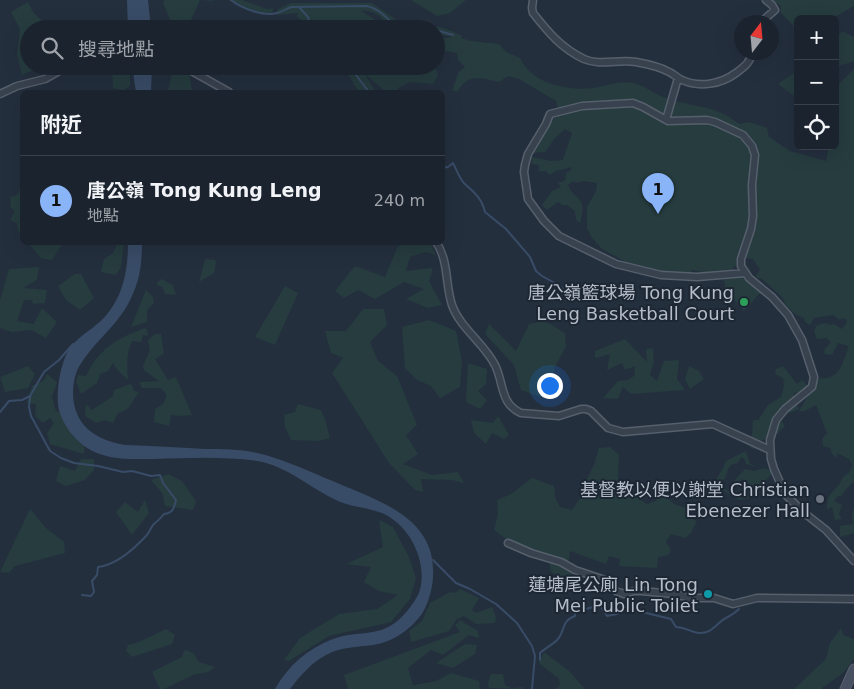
<!DOCTYPE html>
<html lang="zh-TW">
<head>
<meta charset="utf-8">
<style>
  body { margin:0; font-family:"DejaVu Sans","Noto Sans TC",sans-serif; background:#282f3a; color:#f1f3f6 }
  .controls { position:absolute; right:15px; top:15px; display:grid; overflow:hidden; border-radius:8px; box-shadow:0 5px 20px #0002 }
  .controls button { width:45px; height:45px; display:grid; place-items:center; padding:0; border:0; border-bottom:1px solid #39404a; background:#1b232e; color:#f1f3f6; font:25px sans-serif }
  .compass { position:absolute; left:734px; top:15px; width:45px; height:45px; border-radius:50%; background:#1b232e; box-shadow:0 5px 20px #0002; rotate:16deg }
  .you { position:absolute; left:549px; top:385px; width:18px; height:18px; margin:-12px; border:4px solid #fff; border-radius:50%; background:#1a73e8; box-shadow:0 0 0 8px #1a73e833 }
  .badge { display:grid; place-items:center; width:32px; height:32px; border-radius:50%; background:#8ab4f8; color:#111; font-size:16px; font-weight:700 }
  .pin { position:absolute; translate:-50% -41px; filter:drop-shadow(0 1px 2px #0008) }
  .pin::after { content:''; position:absolute; top:26px; width:18px; height:15px; background:inherit; clip-path:polygon(0 0,100% 0,50% 100%) }
  .list { margin:0; padding:0; list-style:none }
  h2 { display:flex; justify-content:space-between; align-items:center; height:65px; margin:0; padding:0 20px; font-size:21px }
  h2 small { font-size:16px; font-weight:400; color:#a0a4aa }
  .list li { display:grid; grid-template-columns:32px 1fr auto; gap:15px; align-items:center; box-sizing:border-box; height:90px; padding:0 20px; border-top:1px solid #39404a }
  .list b { display:block; font-size:19px; white-space:nowrap }
  .list p { margin:0; font-size:16px; white-space:nowrap; color:#a0a4aa }
  .list em { font-size:16px; font-style:normal; color:#a0a4aa }
  .icon { flex:none; width:28px; height:28px; fill:none; stroke:currentColor; stroke-width:2; stroke-linecap:round; stroke-linejoin:round }
  .map { position:relative; flex:none; width:854px; height:689px; overflow:hidden }
  .search { position:absolute; background:#1b232e; box-shadow:0 5px 20px #0002; left:20px; top:20px; width:425px; height:55px; display:flex; align-items:center; gap:12px; box-sizing:border-box; padding:0 18px; border-radius:28px; color:#a0a4aa; font-size:19px }
  .panel { position:absolute; background:#1b232e; box-shadow:0 5px 20px #0002; left:20px; top:90px; width:425px; height:155px; border-radius:8px }
  .map>svg:first-child { display:block }
</style>
</head>
<body>
<div class="map">
<svg width="854" height="689" viewBox="0 0 854 689">
  <rect width="100%" height="100%" fill="#242f3e"/>
  <path fill="#263c3f" d="M 164,0 L 213,0 L 213,1 L 200,0 L 187,29 L 172,29 L 172,24 L 163,3 Z
    M 229,0 L 242,0 L 267,9 L 273,8 L 272,15 L 247,10 Z
    M 411,0 L 466,0 L 450,13 L 437,16 Z
    M 772,0 L 854,0 L 854,6 L 831,19 L 798,19 L 798,30 L 781,13 L 781,6 Z
    M 28,2 L 33,12 L 51,29 L 29,29 L 29,66 L 43,66 L 22,75 L 17,55 L 20,29 L 11,12 Z
    M 291,3 L 372,3 L 407,27 L 439,27 L 452,31 L 462,36 L 461,38 L 471,41 L 499,44 L 506,52 L 520,58 C 532,84 567,91 593,88 C 607,86 619,80 634,83 C 647,87 657,96 669,99 C 696,108 716,105 739,124 L 749,122 L 767,128 L 769,137 L 790,151 L 826,161 L 829,146 L 835,146 L 835,88 L 854,69 L 854,482 L 846,489 L 841,496 L 838,496 L 834,501 L 842,505 L 839,514 L 842,519 L 835,520 L 832,507 L 827,509 C 827,498 829,495 836,488 C 842,483 840,477 849,473 L 852,465 L 849,459 L 837,453 L 837,458 L 832,454 L 830,448 L 823,446 L 822,439 L 827,433 L 816,405 L 805,411 L 799,411 L 809,394 L 803,392 L 794,393 L 794,398 L 799,409 L 780,417 L 785,427 L 780,430 L 778,434 L 773,433 L 768,438 L 761,441 L 763,448 L 755,449 L 751,448 L 753,420 L 758,420 L 768,405 L 781,397 L 784,386 L 783,378 L 775,374 L 776,369 L 783,366 L 797,384 L 802,380 L 807,385 L 817,378 C 840,381 842,364 849,346 L 838,343 L 832,355 L 825,354 L 824,350 L 831,342 L 826,338 L 817,339 L 814,331 L 817,325 L 825,323 L 831,325 L 834,324 L 842,329 L 846,324 L 847,320 L 842,318 L 840,320 L 833,315 L 814,318 L 810,325 L 805,322 L 804,318 L 795,314 L 785,304 L 783,298 L 761,278 L 757,278 L 756,275 L 760,270 L 753,259 L 744,258 L 740,251 L 736,265 L 732,269 L 714,271 L 714,275 L 707,277 L 703,272 L 692,270 L 691,273 L 656,273 L 627,267 L 624,261 L 602,249 L 592,238 L 587,228 L 587,207 L 596,191 L 597,183 L 583,181 L 577,183 L 573,181 L 568,185 C 575,203 588,193 580,223 L 576,220 L 575,211 L 567,205 L 562,205 L 558,202 L 547,210 L 542,205 L 552,191 L 561,187 L 557,182 L 562,182 L 565,180 L 566,173 L 570,171 L 572,167 L 556,171 L 550,175 L 546,171 L 539,171 L 539,165 L 532,164 L 532,157 L 551,161 L 563,160 L 572,133 L 565,129 L 555,138 L 545,152 L 533,153 C 540,144 545,136 541,125 L 544,116 L 553,121 L 558,109 L 556,101 L 519,79 L 508,76 L 499,82 C 480,78 469,72 457,92 L 452,90 L 459,72 L 465,67 L 458,60 L 457,53 L 447,51 L 436,55 L 436,39 L 452,37 L 442,35 L 441,38 L 437,37 L 436,29 L 393,29 C 384,20 375,9 361,11 L 391,29 L 304,29 L 303,21 L 296,16 L 299,13 L 276,15 L 278,9 Z
    M 842,31 L 854,37 L 854,61 L 839,66 L 835,70 L 835,38 Z
    M 340,66 L 435,66 L 438,75 L 433,84 L 410,82 L 398,88 L 396,92 L 386,92 L 365,74 L 376,92 L 359,92 L 349,76 Z
    M 173,69 L 189,70 L 192,92 L 170,92 L 168,90 Z
    M 798,70 L 798,99 L 778,84 Z
    M 112,71 L 130,71 L 130,86 L 123,90 L 113,88 Z
    M 22,185 L 22,231 L 19,233 L 17,223 L 10,220 L 15,211 L 11,208 L 10,197 L 17,195 Z
    M 28,243 L 63,243 L 52,260 L 41,258 Z
    M 118,243 L 124,243 L 121,267 L 116,275 L 101,272 L 104,259 L 113,253 Z
    M 402,243 L 430,243 L 436,255 L 425,252 L 410,257 L 406,271 L 433,268 L 429,281 L 442,305 L 428,308 L 406,299 L 424,289 L 404,282 L 375,299 L 358,290 L 344,298 L 335,291 L 355,266 L 385,277 L 397,248 Z
    M 205,259 L 215,260 L 216,263 L 214,273 L 199,282 Z
    M 39,267 L 37,280 L 23,288 L 47,290 L 45,303 L 33,304 L 32,300 L 24,300 L 17,321 L 34,324 L 42,308 L 57,322 L 46,338 L 31,330 L 12,332 L 0,328 L 0,300 L 9,269 Z
    M 75,274 L 81,274 L 94,298 L 80,310 L 66,300 L 58,286 Z
    M 738,276 L 745,278 L 761,292 L 744,311 L 725,289 L 724,278 Z
    M 161,279 L 173,285 L 176,295 L 165,294 L 162,287 L 156,284 Z
    M 285,286 L 298,293 L 275,345 L 255,337 Z
    M 146,290 L 153,297 L 154,303 L 147,310 L 147,322 L 131,327 Z
    M 363,309 L 384,309 L 387,325 L 370,342 L 378,361 L 397,376 L 417,425 L 406,435 L 418,454 L 403,464 L 432,475 L 458,472 L 464,483 L 452,480 L 421,479 L 423,492 L 415,490 L 389,463 L 332,373 L 343,358 L 331,353 L 325,331 L 346,331 Z
    M 429,320 L 456,331 L 462,362 L 460,387 L 440,398 L 431,386 L 417,380 L 405,368 L 402,327 Z
    M 545,321 L 565,333 L 566,346 L 555,367 L 551,383 L 560,394 L 543,398 L 521,390 L 514,365 L 485,334 L 489,324 L 516,351 L 529,324 Z
    M 145,328 L 147,330 L 148,336 L 143,335 L 141,342 L 132,341 C 126,354 127,366 128,380 L 118,371 L 113,363 L 108,371 L 100,374 L 97,383 L 81,394 L 76,382 L 78,375 L 86,376 C 99,348 118,338 145,328 Z
    M 155,334 L 161,334 L 164,354 L 155,359 L 168,380 L 176,377 L 192,415 L 182,416 L 171,415 L 169,426 L 154,422 L 155,409 L 163,404 L 167,395 L 161,388 L 142,388 L 139,382 L 159,381 L 144,370 L 143,366 L 150,350 L 148,340 Z
    M 625,339 L 647,362 L 646,349 L 653,348 L 654,361 L 650,375 L 657,381 L 664,361 L 679,360 L 677,379 L 685,390 L 631,394 L 623,387 L 618,399 L 603,398 L 618,381 L 628,380 L 634,376 L 635,366 L 625,370 L 622,363 L 607,370 L 610,354 L 595,358 L 595,351 Z
    M 468,363 L 487,369 L 486,384 L 478,391 L 487,400 L 480,409 L 466,402 Z
    M 28,366 L 35,374 L 28,388 L 5,392 L 0,377 Z
    M 689,366 L 699,371 L 704,379 L 690,389 L 685,379 Z
    M 47,374 L 57,382 L 52,397 L 56,411 L 60,412 C 66,426 72,438 85,446 L 84,454 L 50,444 L 47,433 L 54,423 L 50,418 L 43,423 L 35,416 L 36,404 L 27,403 L 32,386 L 43,381 Z
    M 130,384 L 133,387 L 133,390 L 139,393 C 130,402 133,409 118,413 L 113,423 L 105,420 L 96,423 L 85,416 L 86,404 L 92,410 L 113,396 L 114,390 Z
    M 298,404 L 321,410 L 325,419 L 330,438 L 319,441 L 291,440 L 285,427 L 284,415 L 295,412 Z
    M 498,416 L 509,435 L 504,439 L 492,433 L 486,444 L 474,433 L 471,420 L 493,423 Z
    M 610,447 L 619,455 L 618,479 L 627,491 L 647,504 L 656,501 L 658,495 L 666,496 L 674,504 L 686,508 L 689,518 L 697,521 L 691,533 L 685,538 L 671,534 L 666,542 L 671,550 L 668,555 L 658,557 L 657,568 L 619,566 L 620,559 L 609,556 L 606,564 L 570,551 L 568,566 L 572,573 L 569,578 L 559,577 L 551,572 L 548,559 L 514,545 L 494,530 L 498,514 L 497,500 L 511,494 L 532,478 L 554,486 L 555,497 L 560,507 L 572,510 L 583,494 L 586,481 L 594,465 L 599,448 Z
    M 746,451 L 750,464 L 757,467 L 746,464 L 745,460 L 741,457 L 738,463 L 731,465 L 728,469 L 725,478 L 721,482 L 718,481 L 717,485 L 739,496 L 743,490 L 753,487 L 742,479 L 736,483 L 734,481 L 745,469 L 754,471 L 764,468 L 773,472 L 751,498 L 739,500 L 714,485 C 716,477 723,470 726,461 Z
    M 81,459 L 94,459 L 94,470 L 85,480 L 66,486 L 56,481 L 60,466 L 75,471 Z
    M 168,474 L 182,481 L 196,501 L 193,510 L 165,506 L 162,493 L 151,480 Z
    M 145,500 L 149,513 L 132,535 L 116,512 L 125,502 L 138,512 Z
    M 854,506 L 854,533 L 840,537 L 840,526 L 853,524 L 852,517 Z
    M 30,509 L 46,528 L 64,542 L 65,553 L 15,566 L 9,573 L 0,572 Z
    M 379,520 L 393,527 L 409,557 L 416,578 L 410,599 L 391,622 L 329,636 L 289,661 L 284,660 L 300,638 L 339,614 L 377,609 L 398,595 L 379,591 L 364,582 L 371,567 L 346,564 L 383,547 Z
    M 460,589 L 479,598 L 472,610 L 476,613 L 492,607 L 496,617 L 495,623 L 476,624 L 464,616 L 457,619 L 449,631 L 411,642 L 409,631 L 422,621 L 430,603 L 450,592 L 455,593 Z
    M 460,620 L 478,631 L 479,638 L 469,635 L 443,655 L 431,650 L 408,668 L 413,685 L 436,681 L 451,673 L 479,681 L 480,689 L 348,689 L 344,675 L 460,632 L 455,625 Z
    M 841,628 L 843,635 L 854,639 L 854,659 L 843,673 L 822,688 L 822,689 L 794,689 L 826,659 L 830,643 Z
    M 166,629 L 175,635 L 172,644 L 132,657 L 126,651 L 128,645 L 139,642 Z
    M 465,644 L 477,645 L 475,654 L 453,668 L 436,663 Z
    M 187,650 L 194,654 L 199,662 L 215,667 L 208,672 L 193,675 L 164,689 L 160,689 L 152,672 L 182,657 L 184,651 Z
    M 544,652 L 569,671 L 585,689 L 556,689 L 560,685 L 559,679 L 539,663 Z
    M 491,674 L 503,674 L 505,685 L 512,688 L 523,687 L 523,689 L 489,688 L 488,683 Z"/>
  <path fill="#394c67" d="M 127,0 L 148,0 L 151,29 L 128,29 Z
    M 132,66 L 152,66 L 151,92 L 136,92 Z
    M 128,243 L 142,243 C 142,262 140,280 131,298 C 120,323 97,339 82,362 C 75,371 73,383 73,394 C 74,426 96,440 125,445 C 151,446 178,447 204,449 C 222,449 240,449 257,453 C 284,459 310,472 335,482 C 376,500 432,516 433,569 C 434,583 430,600 423,612 C 412,629 393,642 373,645 C 357,647 341,647 326,655 C 311,663 300,676 290,689 L 275,689 C 289,665 307,649 333,639 C 364,628 383,641 408,610 C 412,605 416,599 419,593 C 429,563 410,525 382,513 C 366,507 349,507 334,499 C 307,486 287,466 257,461 C 223,456 187,458 153,459 C 136,459 119,460 103,455 C 82,449 65,431 59,410 C 55,393 61,355 74,343 C 85,332 99,325 108,313 C 124,293 128,268 128,243 Z"/>
  <g fill="none" stroke-linecap="round" stroke-linejoin="round">
    <path stroke="#394c67" stroke-width="2" d="M 231,0 C 241,8 264,17 277,13 C 283,12 286,8 292,7 L 367,6 C 380,9 389,20 398,29
      M 299,7 L 308,17 L 311,29
      M 436,30 L 453,35
      M 349,66 L 369,92
      M 442,168 L 448,167 L 453,163 C 457,170 460,181 466,185 C 475,193 482,199 485,212 L 506,229 L 530,257 L 536,271 L 542,276 L 560,286 L 574,300
      M 30,396 L 29,407 L 31,416 L 50,451 L 61,458 L 74,463 L 98,466 L 123,472 L 132,471 L 151,476 L 160,475 L 163,483 L 176,500 C 174,508 173,513 164,514 C 160,519 158,521 153,525 C 151,528 149,532 147,535 C 135,548 117,565 98,567 L 97,575 L 92,581 L 94,592 L 91,596 L 82,595
      M 0,412 L 9,401 L 22,400 L 30,396 L 44,372 L 59,360 L 73,344
      M 433,560 L 456,583 L 470,589 L 496,604 L 517,623 L 532,646 L 535,656 L 532,689
      M 540,660 L 540,653 C 547,646 558,643 561,634 C 565,625 564,620 575,616 L 575,612 L 600,605 L 607,616 L 617,614 L 627,606 L 638,611 L 671,619 L 676,627 C 686,627 689,632 699,633 C 712,634 716,623 726,618 C 732,614 733,615 739,609"/>
    <g stroke="#565f6c" stroke-width="9">
      <path id="minor" d="M 533,0 L 532,8 L 533,13 C 548,32 561,48 584,59 C 600,66 619,59 636,62 C 647,64 659,66 669,72 C 674,74 677,78 682,80 C 700,88 721,84 736,73 C 744,67 751,62 752,52
        M 761,22 L 775,10 L 772,5 L 766,0
        M 101,66 L 182,67 L 188,69 L 229,92
        M 0,94 L 17,86 L 45,79 L 68,66
        M 666,120 L 678,78
        M 436,242 C 449,261 445,284 452,305 C 460,328 484,343 495,365 C 504,383 500,404 521,413 L 559,416 L 581,409 L 586,409 L 591,411 L 608,428 L 623,432 L 713,424 L 770,450
        M 745,273 L 697,277 L 661,275 L 616,264 L 559,236 L 544,221 L 528,199 L 524,172 L 525,165 L 528,154 L 546,124 L 550,114 L 582,106 L 633,103 L 643,107 L 668,121 L 707,120 L 715,122 L 743,135 L 752,146 L 755,155 L 752,185 L 753,216 L 751,229 L 741,259 L 741,266 L 749,278 L 772,297 L 788,315 L 802,340 L 814,377 L 812,387 L 785,409 L 776,420 L 770,440 L 771,459 L 774,469 L 785,494 L 803,512 L 826,530 L 854,561
        M 508,543 L 531,553 L 561,562 L 575,570 L 608,581 L 616,591 L 624,594 L 634,591 L 641,591 L 674,594 L 691,598 L 714,598 L 733,604 L 757,598 L 854,599"/>
    </g>
    <g stroke="#565f6c" stroke-width="11">
      <path id="secondary" d="M 845,689 L 854,669"/>
    </g>
    <use href="#minor" stroke="#38414e" stroke-width="6"/>
    <use href="#secondary" stroke="#465061" stroke-width="9"/>
  </g>
  <circle fill="#2e9e5b" stroke="#1d2633" stroke-width="2" cx="744" cy="302" r="5"/>
  <circle fill="#6b7280" stroke="#1d2633" stroke-width="2" cx="820" cy="499" r="5"/>
  <circle fill="#0f9aa8" stroke="#1d2633" stroke-width="2" cx="708" cy="594" r="5"/>
  <g text-anchor="middle" dominant-baseline="central" stroke-width="4" stroke-linejoin="round" paint-order="stroke">
    <g font-size="18" fill="#b4bcc9" stroke="#1d2633" text-anchor="end">
      <text x="734" y="292">唐公嶺籃球場 Tong Kung<tspan x="734" dy="21">Leng Basketball Court</tspan></text>
      <text x="810" y="489">基督教以便以謝堂 Christian<tspan x="810" dy="21">Ebenezer Hall</tspan></text>
      <text x="698" y="584">蓮塘尾公廁 Lin Tong<tspan x="698" dy="21">Mei Public Toilet</tspan></text>
    </g>
  </g>
</svg>
<div class="controls">
<button>+</button>
<button>−</button>
<button><svg class="icon" aria-label="locate" viewBox="0 0 24 24"><circle cx="12" cy="12" r="6"/><path d="M12 2v4M12 18v4M2 12h4M18 12h4"/></svg></button>
</div>
<svg class="compass" viewBox="-18 -18 36 36"><path d="M0-13l5 13h-10z" fill="#e53935"/><path d="M0 13l5-13h-10z" fill="#a0a4aa"/></svg>
<div class="you"></div>
<div class="pin badge" style="left:658px;top:214px">1</div>
<div class="search"><svg class="icon" aria-label="search" viewBox="0 0 24 24"><circle cx="10" cy="10" r="6"/><path d="M15 15l6 6"/></svg>搜尋地點</div>
<section class="panel">
<h2>附近<small></small></h2>
<ul class="list">
<li><span class="badge">1</span><div><b>唐公嶺 Tong Kung Leng</b><p>地點</p></div><em>240 m</em></li>
</ul>
</section>
</div>
</body>
</html>
